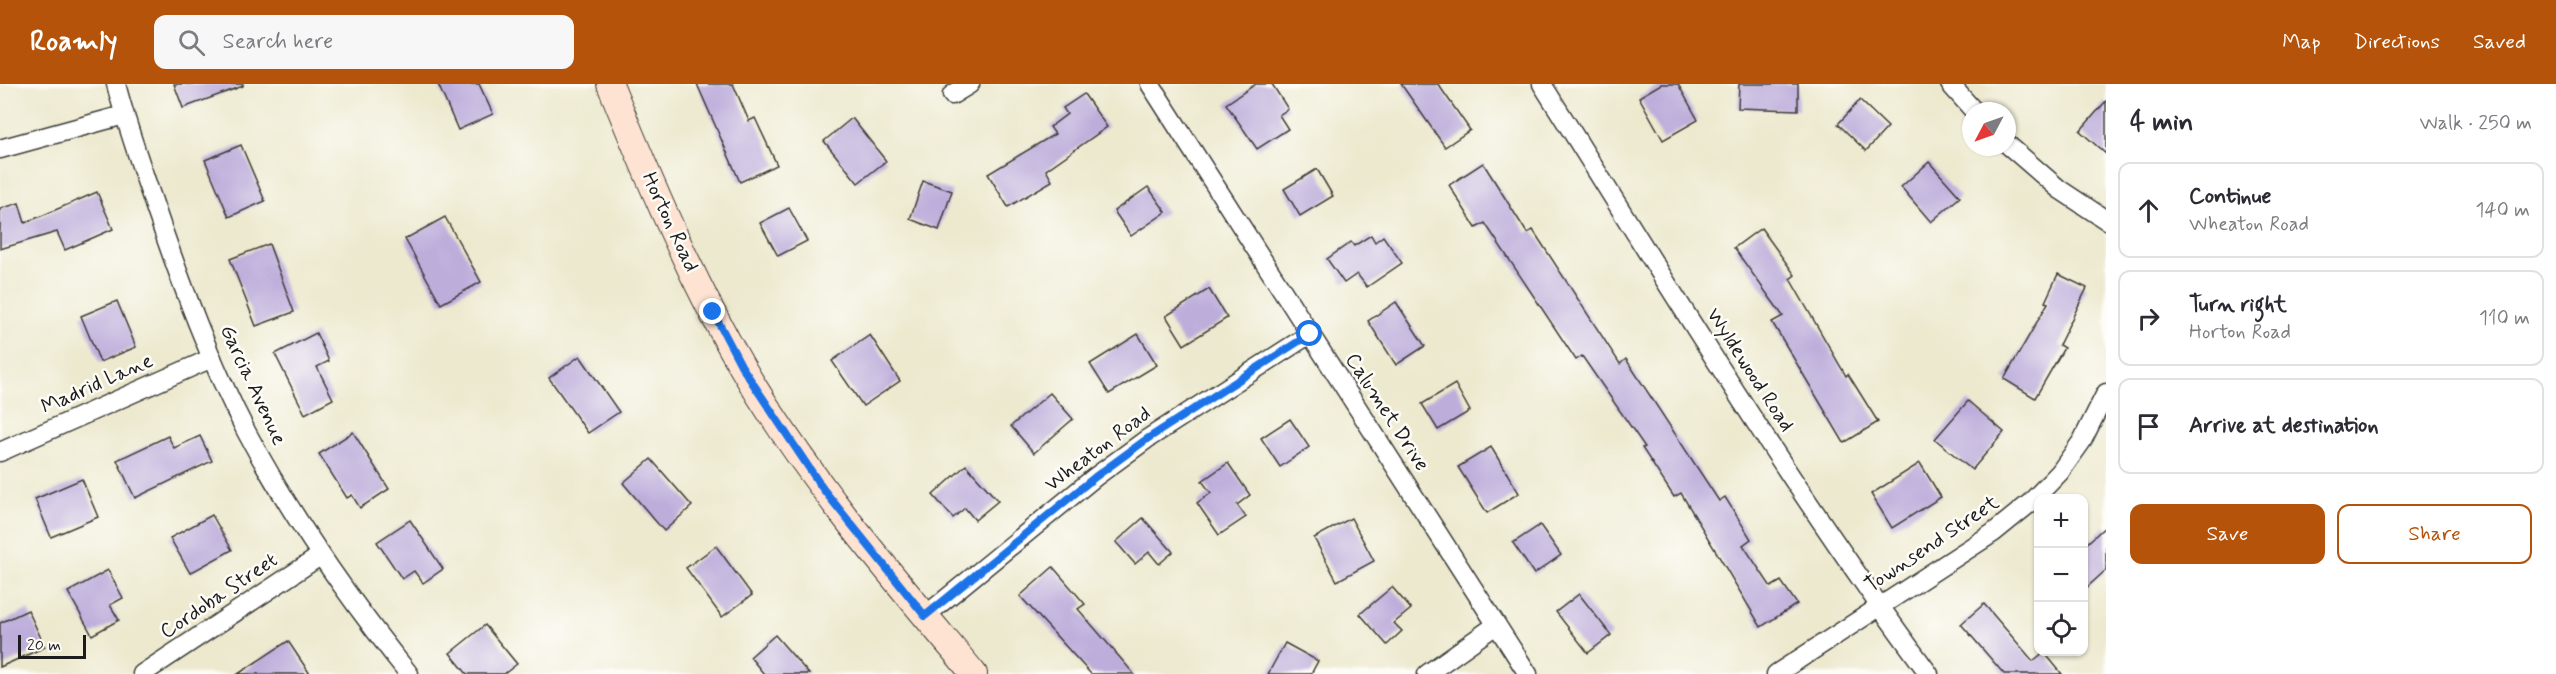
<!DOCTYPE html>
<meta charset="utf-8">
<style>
:root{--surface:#fff;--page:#f7f7f7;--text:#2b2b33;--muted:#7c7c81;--line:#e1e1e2;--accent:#b45309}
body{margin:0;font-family:Mynerve,sans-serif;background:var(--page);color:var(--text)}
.controls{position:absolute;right:18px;bottom:18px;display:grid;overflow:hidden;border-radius:12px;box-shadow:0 2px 4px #0004}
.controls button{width:54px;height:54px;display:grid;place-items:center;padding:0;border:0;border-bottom:2px solid var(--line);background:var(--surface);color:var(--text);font:30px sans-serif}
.compass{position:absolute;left:1962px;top:18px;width:54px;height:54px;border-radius:50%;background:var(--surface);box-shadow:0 2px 4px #0004;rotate:229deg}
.scale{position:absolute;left:18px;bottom:15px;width:68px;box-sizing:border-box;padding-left:6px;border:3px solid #1c1c1c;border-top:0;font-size:16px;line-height:21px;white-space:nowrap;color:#1c1c1c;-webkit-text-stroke:4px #fdfcf7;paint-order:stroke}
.stop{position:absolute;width:18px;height:18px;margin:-14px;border:4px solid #1a73e8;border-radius:50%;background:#fff}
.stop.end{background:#1a73e8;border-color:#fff;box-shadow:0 2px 6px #0008}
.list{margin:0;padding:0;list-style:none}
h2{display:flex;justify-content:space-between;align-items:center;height:78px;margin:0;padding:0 24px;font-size:26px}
h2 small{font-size:20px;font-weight:400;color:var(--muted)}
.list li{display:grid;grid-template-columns:39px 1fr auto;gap:18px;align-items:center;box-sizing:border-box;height:96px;margin:0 12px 12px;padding:0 12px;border:2px solid var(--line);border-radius:12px}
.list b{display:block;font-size:22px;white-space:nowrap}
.list p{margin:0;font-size:20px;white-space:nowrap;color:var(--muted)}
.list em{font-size:20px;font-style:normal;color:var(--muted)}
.actions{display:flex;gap:12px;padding:18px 24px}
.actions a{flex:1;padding:14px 0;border:2px solid var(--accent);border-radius:12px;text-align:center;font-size:21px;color:var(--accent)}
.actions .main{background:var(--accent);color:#fff}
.icon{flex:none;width:33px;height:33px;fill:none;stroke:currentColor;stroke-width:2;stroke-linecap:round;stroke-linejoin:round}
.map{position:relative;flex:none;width:2106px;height:590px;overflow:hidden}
header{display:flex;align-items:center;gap:36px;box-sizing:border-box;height:84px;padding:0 30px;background:var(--accent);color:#fff}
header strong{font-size:28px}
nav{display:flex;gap:33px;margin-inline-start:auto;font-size:21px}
.search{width:420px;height:54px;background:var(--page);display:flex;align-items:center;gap:15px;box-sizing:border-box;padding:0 21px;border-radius:12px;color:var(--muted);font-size:22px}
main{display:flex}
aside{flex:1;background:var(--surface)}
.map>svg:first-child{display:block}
</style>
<header>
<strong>Roamly</strong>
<div class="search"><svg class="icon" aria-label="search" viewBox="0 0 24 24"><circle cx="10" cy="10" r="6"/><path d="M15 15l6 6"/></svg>Search here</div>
<nav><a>Map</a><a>Directions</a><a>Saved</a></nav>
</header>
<main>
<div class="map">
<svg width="2106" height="590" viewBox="0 0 2106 590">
<rect width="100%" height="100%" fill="#fdfcf7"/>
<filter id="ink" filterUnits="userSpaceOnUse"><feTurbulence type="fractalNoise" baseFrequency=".0167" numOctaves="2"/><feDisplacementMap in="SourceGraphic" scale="12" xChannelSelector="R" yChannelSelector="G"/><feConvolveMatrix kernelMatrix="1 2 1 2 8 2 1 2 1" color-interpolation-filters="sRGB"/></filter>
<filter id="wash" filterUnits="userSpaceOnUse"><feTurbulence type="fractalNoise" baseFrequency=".008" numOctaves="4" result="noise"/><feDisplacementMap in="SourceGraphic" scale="24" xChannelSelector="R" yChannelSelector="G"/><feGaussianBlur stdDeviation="1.35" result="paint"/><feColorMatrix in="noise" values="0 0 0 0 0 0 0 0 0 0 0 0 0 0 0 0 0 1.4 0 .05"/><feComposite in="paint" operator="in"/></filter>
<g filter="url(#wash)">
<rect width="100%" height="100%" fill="#ede9cf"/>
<g id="blocks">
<g fill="#bdaddb">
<path d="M174 0H243V2L183 24Z"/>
<path d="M438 0H479L493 30 458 46Z"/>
<path d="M697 0H733L749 37 755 34 777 81 740 98Z"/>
<path d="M1256 0H1272L1288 25 1279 31 1288 45 1257 65 1226 20Z"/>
<path d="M1401 0H1438L1470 46 1445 63Z"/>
<path d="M1661 0H1678L1698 36 1663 56 1639 13Z"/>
<path d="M1739 0H1798V26L1738 24Z"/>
<path d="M1084 10 1107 43 1046 86 1052 97 1008 123 988 90 1055 50 1050 43 1067 30 1063 24Z"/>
<path d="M1860 16 1888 43 1866 67 1838 40Z"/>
<path d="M2106 17V70L2080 47Z"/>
<path d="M852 34 886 77 858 99 824 57Z"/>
<path d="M241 61 265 117 229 133 205 76Z"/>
<path d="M1929 78 1960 113 1931 138 1901 103Z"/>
<path d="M1483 79 1527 149 1533 146 1620 280 1626 275 1719 417 1725 413 1751 455 1743 461 1771 503 1781 497 1797 520 1761 543 1681 409 1674 413 1642 364 1645 363 1582 272 1576 276 1485 139 1476 144 1449 101Z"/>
<path d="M1317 85 1333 112 1300 132 1284 105Z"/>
<path d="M923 97 952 107 939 146 910 135Z"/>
<path d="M1148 103 1166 128 1131 152 1114 127Z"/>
<path d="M97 108 113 145 65 166 57 148 0 165V125L19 119 25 139Z"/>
<path d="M789 124 807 157 778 172 760 139Z"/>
<path d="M445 133 481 198 441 220 405 155Z"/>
<path d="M1761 144 1795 191 1790 195 1846 292 1848 290 1878 338 1844 359 1772 238 1783 232 1734 164Z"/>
<path d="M1371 151 1375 158 1383 152 1402 179 1367 203 1357 190 1344 199 1327 175 1351 158 1354 162Z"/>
<path d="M269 160 294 228 256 242 230 175Z"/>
<path d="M2058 190 2087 204 2059 261 2064 264 2035 314 2004 295 2048 219 2045 218Z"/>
<path d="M1209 205 1227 234 1184 261 1166 232Z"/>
<path d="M117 217 136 263 100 278 81 232Z"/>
<path d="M1396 218 1425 262 1396 281 1368 237Z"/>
<path d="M316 249 329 277 317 283 333 315 305 330 275 270Z"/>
<path d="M1138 250 1157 281 1109 310 1090 280Z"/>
<path d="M870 251 900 297 863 322 832 277Z"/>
<path d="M580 272 619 328 588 349 549 294Z"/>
<path d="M1455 300 1470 327 1438 346 1422 320Z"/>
<path d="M1050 309 1073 335 1034 369 1011 342Z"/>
<path d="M1968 317 2004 348 1972 386 1935 355Z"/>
<path d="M1290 335 1309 363 1280 383 1261 354Z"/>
<path d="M353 348 389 405 360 424 352 411 347 414 319 370Z"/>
<path d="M168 352 174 364 200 352 212 377 135 414 117 376Z"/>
<path d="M1491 363 1519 409 1487 429 1458 383Z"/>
<path d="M651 375 692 422 664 447 623 399Z"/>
<path d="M1228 379 1250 411 1237 421 1246 433 1219 451 1197 419 1211 409 1202 397Z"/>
<path d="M1920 379 1941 413 1892 444 1871 410Z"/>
<path d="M966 381 998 417 975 436 965 424 953 434 933 411Z"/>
<path d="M82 395 98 433 51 453 35 415Z"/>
<path d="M212 431 232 466 190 489 170 454Z"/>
<path d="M1143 434 1173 468 1159 480 1149 468 1135 480 1116 458Z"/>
<path d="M1351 434 1374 477 1337 497 1314 454Z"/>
<path d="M410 436 443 485 423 499 414 487 402 495 377 458Z"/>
<path d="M1540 441 1561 471 1534 490 1513 459Z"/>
<path d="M2106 442V486L2084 506V462Z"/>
<path d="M716 462 752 511 722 533 686 484Z"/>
<path d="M1053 483 1085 520 1078 525 1134 590H1091L1020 512Z"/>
<path d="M108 486 123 514 110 521 119 536 92 551 68 508Z"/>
<path d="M1392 503 1411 525 1394 539 1402 547 1387 561 1360 530Z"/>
<path d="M1579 510 1611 551 1588 569 1556 528Z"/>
<path d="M1984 520 2033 577 2044 568 2062 590H2004L1961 540Z"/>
<path d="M28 526 45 563 0 583V539Z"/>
<path d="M485 541 517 580 504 590H467L450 569Z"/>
<path d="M775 551 809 590H764L750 573Z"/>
<path d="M288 557 310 590H238Z"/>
<path d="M1285 559 1318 577 1311 590H1268Z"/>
</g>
</g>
</g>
<g filter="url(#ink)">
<use href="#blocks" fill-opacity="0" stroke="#3b3b37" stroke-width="1.5"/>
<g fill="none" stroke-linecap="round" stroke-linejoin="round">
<defs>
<g id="street">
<path d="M116 0C127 43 142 84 156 126 182 201 210 278 247 349 293 435 348 514 409 590"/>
<path d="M1150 0 1528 590"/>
<path d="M1542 0C1667 199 1789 401 1929 590"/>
<path d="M1950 0 1974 27"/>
<path d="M952 11 970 0"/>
<path d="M2007 60 2059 105 2106 136"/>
<path d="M0 65 124 31"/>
<path d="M0 368 212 274"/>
<path d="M925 532 1095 393 1147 355 1310 250"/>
<path d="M142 590 320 472"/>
<path d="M1427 590 1496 541"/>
<path d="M1776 590 1993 449 2030 419 2060 388 2082 357 2106 309"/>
</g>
<path id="secondary" d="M610 0C649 96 690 193 742 283 807 394 892 492 974 590"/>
</defs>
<use href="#street" stroke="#3b3b37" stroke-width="21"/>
<use href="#secondary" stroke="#3b3b37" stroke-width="28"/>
<use href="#street" stroke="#fff" stroke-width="18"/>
<use href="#secondary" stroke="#fee3d2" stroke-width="26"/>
</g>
</g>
<g fill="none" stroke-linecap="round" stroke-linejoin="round" filter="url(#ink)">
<path stroke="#1a73e8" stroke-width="8" d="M713 228 742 283 823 405 925 532 1095 393 1147 355 1310 250"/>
</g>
<g text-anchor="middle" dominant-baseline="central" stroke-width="5" stroke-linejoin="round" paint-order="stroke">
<g font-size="21" fill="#1c1c1c" stroke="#fdfcf7">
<text transform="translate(670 138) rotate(65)">Horton Road</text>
<text transform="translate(1750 286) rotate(57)">Wyldewood Road</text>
<text transform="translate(97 300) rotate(-24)">Madrid Lane</text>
<text transform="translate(253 301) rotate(65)">Garcia Avenue</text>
<text transform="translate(1387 328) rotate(57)">Calumet Drive</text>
<text transform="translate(1098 365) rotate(-37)">Wheaton Road</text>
<text transform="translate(1932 460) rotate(-34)">Townsend Street</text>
<text transform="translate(219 512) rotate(-34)">Cordoba Street</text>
</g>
</g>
</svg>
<div class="controls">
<button>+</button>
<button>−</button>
<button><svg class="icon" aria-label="locate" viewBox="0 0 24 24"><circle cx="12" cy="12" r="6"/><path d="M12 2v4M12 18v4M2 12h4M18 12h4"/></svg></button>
</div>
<svg class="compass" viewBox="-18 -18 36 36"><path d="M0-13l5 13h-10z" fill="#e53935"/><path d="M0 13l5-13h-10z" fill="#7c7c81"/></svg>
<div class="scale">20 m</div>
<div class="stop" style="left:1310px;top:250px"></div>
<div class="stop end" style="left:713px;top:228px"></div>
</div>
<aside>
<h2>4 min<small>Walk · 250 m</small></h2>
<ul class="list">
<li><svg class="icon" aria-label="ahead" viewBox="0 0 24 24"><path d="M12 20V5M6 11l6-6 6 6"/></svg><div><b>Continue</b><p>Wheaton Road</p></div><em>140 m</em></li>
<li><svg class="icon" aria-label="right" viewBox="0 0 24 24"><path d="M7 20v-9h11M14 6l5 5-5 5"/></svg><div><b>Turn right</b><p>Horton Road</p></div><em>110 m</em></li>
<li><svg class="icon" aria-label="arrive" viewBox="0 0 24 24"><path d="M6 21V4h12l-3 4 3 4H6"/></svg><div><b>Arrive at destination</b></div></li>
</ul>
<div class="actions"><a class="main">Save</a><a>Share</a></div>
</aside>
</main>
